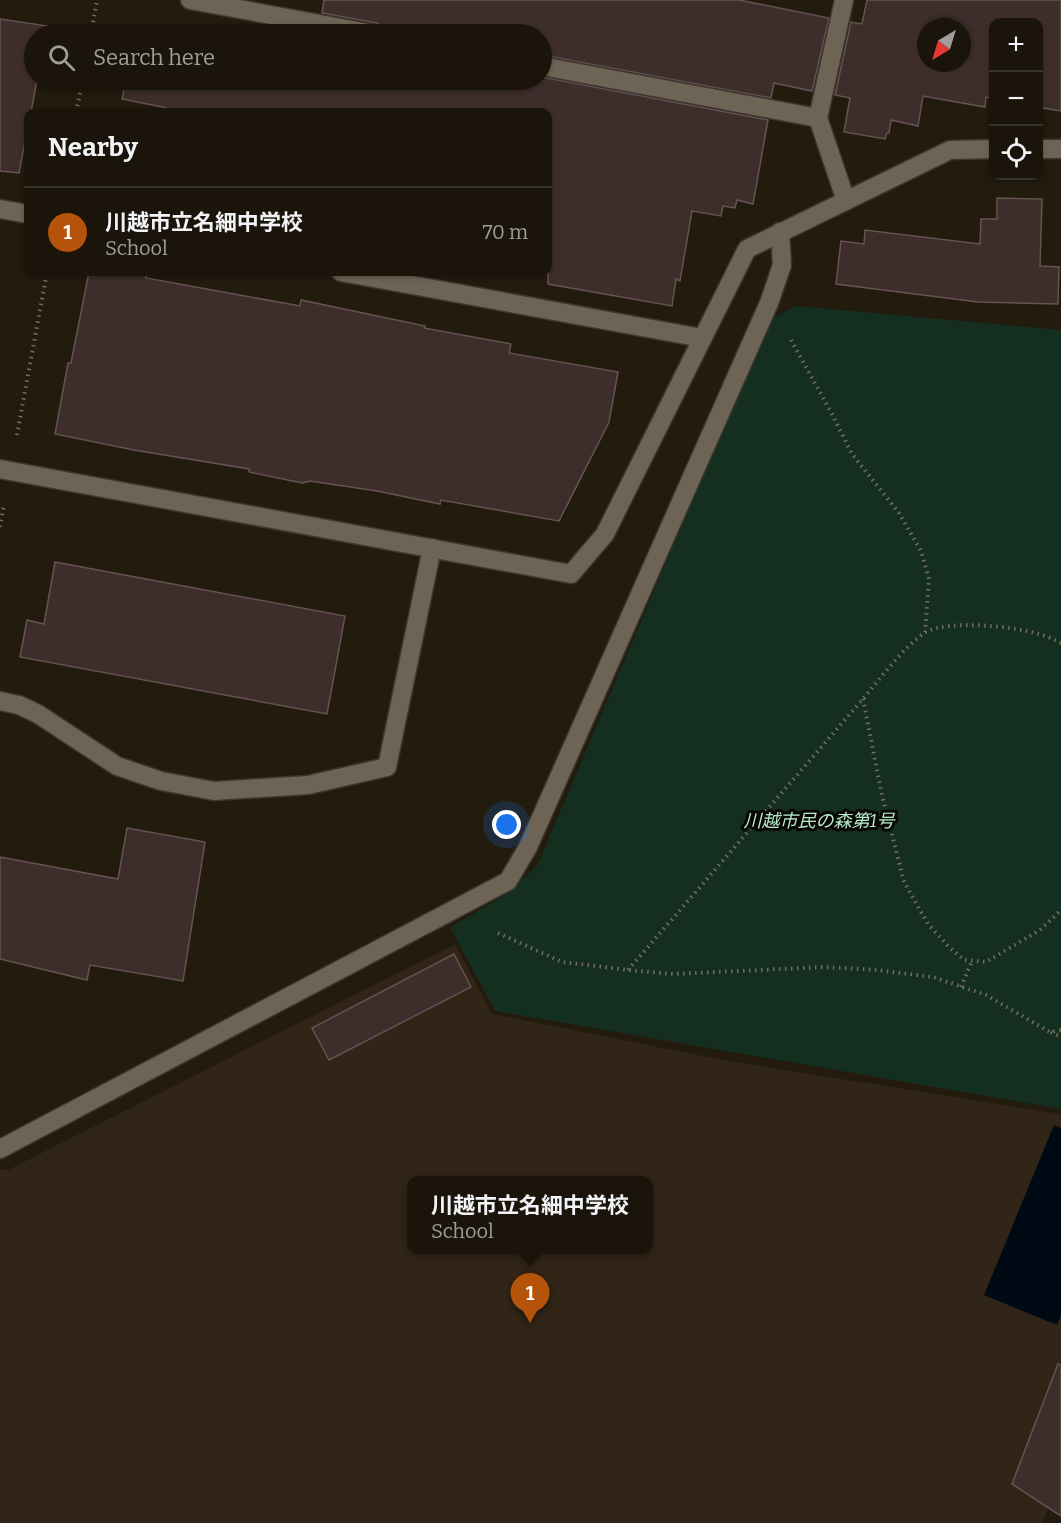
<!DOCTYPE html>
<meta charset="utf-8">
<style>
:root{--surface:#1a140a;--page:#272118;--text:#f1f3f6;--muted:#9f9e9c;--line:#38332b;--accent:#b45309}
body{margin:0;font-family:Bitter,"Noto Sans JP",serif;background:var(--page);color:var(--text)}
.controls{position:absolute;right:18px;top:18px;display:grid;overflow:hidden;border-radius:12px;box-shadow:0 2px 4px #0004}
.controls button{width:54px;height:54px;display:grid;place-items:center;padding:0;border:0;border-bottom:2px solid var(--line);background:var(--surface);color:var(--text);font:30px sans-serif}
.compass{position:absolute;left:917px;top:18px;width:54px;height:54px;border-radius:50%;background:var(--surface);box-shadow:0 2px 4px #0004;rotate:218deg}
.you{position:absolute;left:507px;top:825px;width:21px;height:21px;margin:-15px;border:4px solid #fff;border-radius:50%;background:#1a73e8;box-shadow:0 0 0 9px #1a73e833}
.badge{display:grid;place-items:center;width:39px;height:39px;border-radius:50%;background:var(--accent);color:#fff;font-size:20px;font-weight:700}
.pin{position:absolute;translate:-50% -50px;filter:drop-shadow(0 2px 3px #0008)}
.pin::after{content:'';position:absolute;top:32px;width:21px;height:18px;background:inherit;clip-path:polygon(0 0,100% 0,50% 100%)}
.popup{position:absolute;left:407px;top:1176px;width:246px;height:78px;box-sizing:border-box;display:grid;place-content:center;border-radius:12px;background:var(--surface);filter:drop-shadow(0 2px 4px #0005);font-size:20px;white-space:nowrap;color:var(--muted)}
.popup b{font-size:22px;color:var(--text)}
.popup::after{content:'';position:absolute;left:50%;top:100%;margin-left:-12px;border:12px solid transparent;border-top-color:var(--surface)}
.list{margin:0;padding:0;list-style:none}
h2{display:flex;justify-content:space-between;align-items:center;height:78px;margin:0;padding:0 24px;font-size:26px}
h2 small{font-size:20px;font-weight:400;color:var(--muted)}
.list li{display:grid;grid-template-columns:39px 1fr auto;gap:18px;align-items:center;box-sizing:border-box;height:90px;padding:0 24px;border-top:2px solid var(--line)}
.list b{display:block;font-size:22px;white-space:nowrap}
.list p{margin:0;font-size:20px;white-space:nowrap;color:var(--muted)}
.list em{font-size:20px;font-style:normal;color:var(--muted)}
.icon{flex:none;width:33px;height:33px;fill:none;stroke:currentColor;stroke-width:2;stroke-linecap:round;stroke-linejoin:round}
.map{position:relative;flex:none;width:1061px;height:1523px;overflow:hidden}
.search{position:absolute;background:var(--surface);box-shadow:0 2px 4px #0004;left:24px;top:24px;width:528px;height:66px;display:flex;align-items:center;gap:15px;box-sizing:border-box;padding:0 21px;border-radius:33px;color:var(--muted);font-size:22px}
.panel{position:absolute;background:var(--surface);box-shadow:0 2px 4px #0004;left:24px;top:108px;width:528px;height:168px;border-radius:12px}
.map>svg:first-child{display:block}
</style>
<div class="map">
<svg width="1061" height="1523" viewBox="0 0 1061 1523">
<rect width="100%" height="100%" fill="#221b0e"/>
<path fill="#312517" fill-rule="evenodd" d="M455 944 492 1014 723 1060 1061 1114V1477L1042 1523H0V1169L8 1170ZM412 1180H648V1250H412Z"/>
<path fill="#142f1f" d="M796 306 1061 330V1109L495 1011 450 927C483 909 513 892 538 864L769 320Z"/>
<path fill="#000a15" d="M1054 1125 1061 1128V1315L1057 1325 984 1295Z"/>
<g fill="#3d2d2b" stroke="#665352" stroke-width="1.5" fill-rule="evenodd">
<path d="M324 0H739L829 18 812 91 774 83 771 98 542 55V34H385L382 26 377 23 322 13Z"/>
<path d="M867 0H1061V111L1038 107V22H993V99L986 97 985 107 923 96 918 126 891 120 889 133H887L885 139 844 132 850 98 835 95 851 22 862 24ZM926 27H962V63H926Z"/>
<path d="M0 19 48 26 46 34H34V80H37L31 112H28V126L19 173 0 171Z"/>
<path d="M542 77 768 120 753 204 737 200 735 208 723 206 721 216 692 211 680 281 676 279 672 306 548 284V112H187L122 99 126 80H542Z"/>
<path d="M997 198 1042 199 1040 266 1059 267 1058 304 978 302 836 284 841 241 864 244 865 230 980 244 981 219H997Z"/>
<path d="M89 272H147L146 278 300 306 301 300 425 326 424 328 511 344 509 353 618 372 609 422 559 521 441 500 440 504 377 491 310 481 302 483 249 472V469L134 450 55 434 68 363H71Z"/>
<path d="M55 562 345 616 327 714 20 657 27 620 44 624Z"/>
<path d="M127 828 205 842 183 981 90 965 87 980 0 959V857L118 879Z"/>
<path d="M454 954 471 987 329 1060 312 1028Z"/>
<path d="M1058 1364 1061 1365V1516L1012 1484Z"/>
</g>
<g fill="none" stroke-linecap="round" stroke-linejoin="round">
<defs>
<g id="street">
<path d="M190 0 374 34"/>
<path d="M844 0 818 118 846 201"/>
<path d="M542 66 818 118"/>
<path d="M1038 149H1061"/>
<path d="M0 209 28 214"/>
<path d="M341 272 702 338"/>
<path d="M0 469 571 574 605 534 747 249 950 150 994 149"/>
<path d="M0 701 19 705 38 714 117 766 161 781 214 791 308 785 387 767 432 548"/>
<path d="M0 1149 508 881 528 847 769 303 782 265 780 232"/>
</g>
</defs>
<use href="#street" stroke="#3c3630" stroke-width="21"/>
<g stroke="#746e62" stroke-width="4" stroke-dasharray="1.5 4.5" stroke-linecap="butt">
<path d="M91 34 97 0"/>
<path d="M76 112 83 80"/>
<path d="M791 340 832 414 852 454 899 513 921 551 929 579 925 632"/>
<path d="M17 435 47 272"/>
<path d="M0 527 4 505"/>
<path d="M863 699 882 795 904 882 928 924 949 947 964 960 986 962 1040 930 1061 910"/>
<path d="M498 933 562 962 628 970 673 974 824 967 877 970 933 977 986 995 1050 1032 1061 1030"/>
<path d="M628 970 863 699C878 681 907 643 926 632 948 620 1011 626 1035 633 1044 635 1053 639 1061 643"/>
<path d="M961 987 972 961"/>
<path d="M1051 1032 1061 1037"/>
</g>
<use href="#street" stroke="#6d6455" stroke-width="18"/>
</g>
<g text-anchor="middle" dominant-baseline="central" stroke-width="6" stroke-linejoin="round" paint-order="stroke">
<g font-size="18" font-style="italic" fill="#b4ebc9" stroke="#090603">
<text x="819" y="821">川越市民の森第1号</text>
</g>
</g>
</svg>
<div class="controls">
<button>+</button>
<button>−</button>
<button><svg class="icon" aria-label="locate" viewBox="0 0 24 24"><circle cx="12" cy="12" r="6"/><path d="M12 2v4M12 18v4M2 12h4M18 12h4"/></svg></button>
</div>
<svg class="compass" viewBox="-18 -18 36 36"><path d="M0-13l5 13h-10z" fill="#e53935"/><path d="M0 13l5-13h-10z" fill="#9f9e9c"/></svg>
<div class="you"></div>
<div class="pin badge" style="left:530px;top:1323px">1</div>
<div class="popup"><b>川越市立名細中学校</b>School</div>
<div class="search"><svg class="icon" aria-label="search" viewBox="0 0 24 24"><circle cx="10" cy="10" r="6"/><path d="M15 15l6 6"/></svg>Search here</div>
<section class="panel">
<h2>Nearby<small></small></h2>
<ul class="list">
<li><span class="badge">1</span><div><b>川越市立名細中学校</b><p>School</p></div><em>70 m</em></li>
</ul>
</section>
</div>
